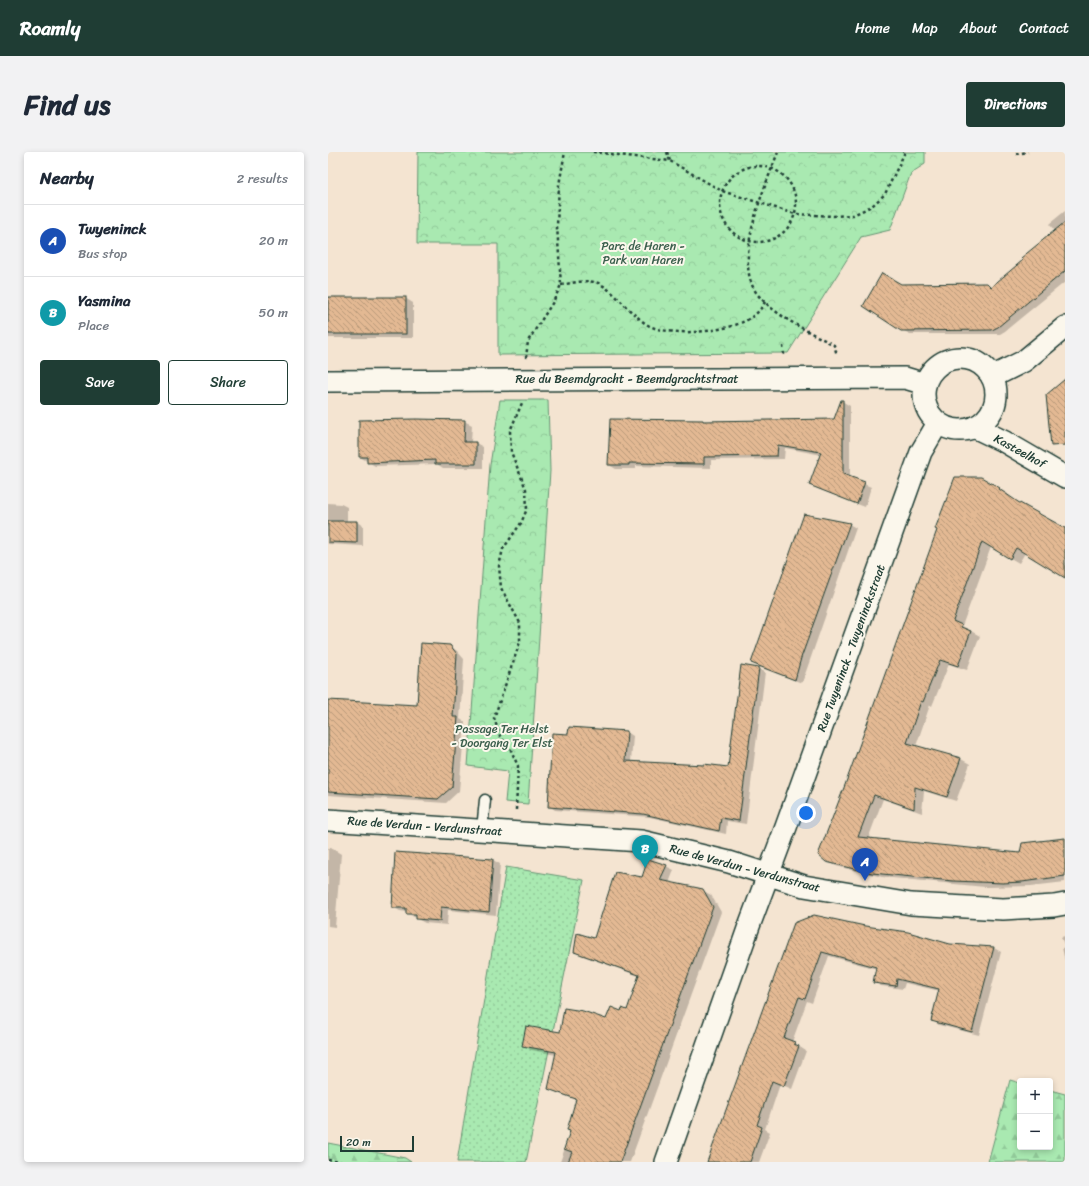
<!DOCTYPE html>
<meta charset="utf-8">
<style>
:root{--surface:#fff;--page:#f2f2f3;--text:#1f2937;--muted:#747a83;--line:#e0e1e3;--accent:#1f3d34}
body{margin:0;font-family:Sriracha,sans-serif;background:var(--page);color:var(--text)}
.controls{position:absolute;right:12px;bottom:12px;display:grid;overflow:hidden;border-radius:4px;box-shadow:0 2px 6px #0003}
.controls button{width:36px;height:36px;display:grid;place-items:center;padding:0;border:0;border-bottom:1px solid var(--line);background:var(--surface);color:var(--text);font:20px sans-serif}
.scale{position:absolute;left:12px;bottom:10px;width:74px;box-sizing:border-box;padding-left:4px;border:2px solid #1f3d34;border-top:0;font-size:11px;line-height:14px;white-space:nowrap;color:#1f3d34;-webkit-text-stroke:3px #fbf7ec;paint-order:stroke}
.you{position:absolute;left:478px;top:661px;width:14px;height:14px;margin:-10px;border:3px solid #fff;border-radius:50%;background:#1a73e8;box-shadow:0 0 0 6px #1a73e833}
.badge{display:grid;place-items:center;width:26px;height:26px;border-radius:50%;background:var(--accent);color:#fff;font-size:13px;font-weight:700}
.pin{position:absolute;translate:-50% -33px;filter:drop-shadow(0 1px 2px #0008)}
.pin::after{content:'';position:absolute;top:21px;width:14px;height:12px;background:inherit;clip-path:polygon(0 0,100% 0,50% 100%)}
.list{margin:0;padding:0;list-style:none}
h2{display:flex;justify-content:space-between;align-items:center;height:52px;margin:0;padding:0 16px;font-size:17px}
h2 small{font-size:13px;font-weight:400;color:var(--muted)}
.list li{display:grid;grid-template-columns:26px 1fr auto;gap:12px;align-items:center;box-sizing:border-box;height:72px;padding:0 16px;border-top:1px solid var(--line)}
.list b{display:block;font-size:15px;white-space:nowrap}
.list p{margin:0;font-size:13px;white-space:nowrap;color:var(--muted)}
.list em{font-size:13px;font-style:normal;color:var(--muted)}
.actions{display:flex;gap:8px;padding:12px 16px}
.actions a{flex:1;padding:9px 0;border:1px solid var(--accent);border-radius:4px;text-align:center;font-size:14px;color:var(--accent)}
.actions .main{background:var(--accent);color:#fff}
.map{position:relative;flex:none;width:737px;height:1010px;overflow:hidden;border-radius:4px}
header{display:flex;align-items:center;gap:24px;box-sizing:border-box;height:56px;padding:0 20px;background:var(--accent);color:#fff}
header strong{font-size:19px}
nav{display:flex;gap:22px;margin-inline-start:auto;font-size:14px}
.intro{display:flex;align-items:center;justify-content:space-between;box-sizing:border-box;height:96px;padding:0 24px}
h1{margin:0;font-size:28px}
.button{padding:10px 18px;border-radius:4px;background:var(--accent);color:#fff;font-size:14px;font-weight:700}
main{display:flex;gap:24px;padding:0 24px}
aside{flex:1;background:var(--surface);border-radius:4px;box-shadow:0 2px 6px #0003}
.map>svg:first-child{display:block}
</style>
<header>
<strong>Roamly</strong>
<nav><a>Home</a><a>Map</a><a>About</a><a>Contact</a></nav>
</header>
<div class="intro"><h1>Find us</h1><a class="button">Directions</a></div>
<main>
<aside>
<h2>Nearby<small>2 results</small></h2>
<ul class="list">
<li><span class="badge" style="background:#1a4fb4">A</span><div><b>Twyeninck</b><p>Bus stop</p></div><em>20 m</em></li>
<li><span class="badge" style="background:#0f9aa8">B</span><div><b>Yasmina</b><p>Place</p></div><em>50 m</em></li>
</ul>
<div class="actions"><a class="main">Save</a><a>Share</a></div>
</aside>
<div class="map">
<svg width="737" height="1010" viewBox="0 0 737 1010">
<defs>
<pattern id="grass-dots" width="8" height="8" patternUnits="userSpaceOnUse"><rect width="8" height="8" fill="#a9e9b1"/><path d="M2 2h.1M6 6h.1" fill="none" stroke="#91c999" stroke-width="1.8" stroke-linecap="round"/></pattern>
<pattern id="forest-firs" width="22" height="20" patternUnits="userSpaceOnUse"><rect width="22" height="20" fill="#a9e9b1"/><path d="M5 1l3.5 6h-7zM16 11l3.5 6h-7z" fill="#91c999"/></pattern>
<pattern id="park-crowns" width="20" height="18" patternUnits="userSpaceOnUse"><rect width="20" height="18" fill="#a9e9b1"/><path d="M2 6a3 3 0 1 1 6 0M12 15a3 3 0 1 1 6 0" fill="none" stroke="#91c999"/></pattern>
<pattern id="building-back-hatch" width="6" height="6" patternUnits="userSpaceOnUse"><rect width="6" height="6" fill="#e3b993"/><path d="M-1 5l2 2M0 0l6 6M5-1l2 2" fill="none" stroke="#b79879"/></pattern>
</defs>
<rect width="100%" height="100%" fill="#f4e4d1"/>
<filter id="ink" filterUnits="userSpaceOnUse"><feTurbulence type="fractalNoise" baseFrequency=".025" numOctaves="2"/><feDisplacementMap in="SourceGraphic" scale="8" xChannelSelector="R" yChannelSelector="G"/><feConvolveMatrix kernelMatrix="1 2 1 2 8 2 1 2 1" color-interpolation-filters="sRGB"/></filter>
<g filter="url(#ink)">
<path fill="url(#grass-dots)" stroke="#649372" d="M178 715 256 728 198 1010H129Z"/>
<g fill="url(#forest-firs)" stroke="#649372">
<path d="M682 928 692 931V995H722V938L737 942V1010H660Z"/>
<path d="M0 991 77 1006 83 1010H0Z"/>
</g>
<g fill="url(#park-crowns)" stroke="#649372">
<path d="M90 0H597V12L583 21 562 78 533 85 460 201 170 203V92H89Z"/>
<path d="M172 248H220L222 319 200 652 177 650 180 619 140 614 162 313Z"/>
</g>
<g fill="#0003">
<path d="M737 59V130L677 179 672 182H582L574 178 573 133 659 132 664 135 697 108 727 79 721 72Z"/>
<path d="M0 146H77L85 151V186H0Z"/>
<path d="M514 249 522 254V326L543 335 537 355 490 337 482 333 494 303 457 296 456 307 383 308V316L308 314V317H288L281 313 375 269 377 270 506 268Z"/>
<path d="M136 269 144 273 143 291H148L155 295V316H115L109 312 47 314 32 305Z"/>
<path d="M653 326 680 342 679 343 699 356 737 378V425L697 401 691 411 663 395 634 474 652 484 639 518 621 512 604 554 602 553 588 594 633 607 642 612 628 649 596 639 594 661 555 647 540 687 693 702 737 687V730L703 734 657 735 554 725 508 714 499 709Z"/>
<path d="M0 351 13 352 19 355V370H29L35 374V394L0 392Z"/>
<path d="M521 372 528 376 474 531 431 515 424 511Z"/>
<path d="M122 494 129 499 136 507 132 567 137 570 131 639 118 651 0 643V549L90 554Z"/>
<path d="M431 517 437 520 418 672 399 669 398 682 322 665 227 658 221 654 299 580 305 584 303 610 401 616Z"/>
<path d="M0 696H3L13 702 7 775 0 774Z"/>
<path d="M165 708 172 712 168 763 120 758 119 773 97 771 89 767V765H86L79 761V760L72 759 65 755Z"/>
<path d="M338 714 346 718 341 731 374 738 383 743 393 760 302 1010H232L243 979 249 948 229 941 221 936 228 903 203 898 195 893 233 881 279 869 294 860 299 859 311 824 255 804 247 800 267 787 314 726Z"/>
<path d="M466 771 622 793 666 796 673 800 651 883 611 873 604 868 612 839 577 831 575 837 553 834 546 830 549 817 501 804 484 851 479 849 464 890 478 899 464 937 452 932 437 977 442 980 431 1010H380Z"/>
<path d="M737 784V809L734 796 737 795 733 785Z"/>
</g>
<g fill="url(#building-back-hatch)" stroke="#1f3d34">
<path d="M737 70V119L670 175 664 178 573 179 535 154 554 121 573 132 659 131 663 135 695 108 693 106Z"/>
<rect x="0" y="145" width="78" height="37"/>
<path d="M737 227V293L723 294 718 243Z"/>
<path d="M513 248H515V322L537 330 529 352 481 333 493 300 450 293 449 304 376 305V312L301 311V313H280L282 267 375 268V269L506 267Z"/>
<path d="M88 267 137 268 136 290H148V312H107V308L39 311V305H31V268Z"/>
<path d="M627 325H653L672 336 671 337 690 350 737 376V426L688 396 682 407 654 390 625 469 634 473 633 475 643 479 630 514 612 508 595 550 593 549 579 591 633 606 619 645 587 635 586 657 546 643 530 685 692 701 694 691 737 686V724L694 730 675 731 625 729 544 721 498 710 490 703 517 633 609 378 607 377Z"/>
<path d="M476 362 522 371 473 506 467 528 423 511Z"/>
<path d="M0 369H29V391L0 390Z"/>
<path d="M93 491 122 493 129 502 125 565H130L124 635 110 647 0 640V548L89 553Z"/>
<path d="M413 513 431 516 411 669 393 666 391 679 315 662 220 655 224 581 240 582 241 575 299 579 297 609 376 613V612L400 615Z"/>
<path d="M67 700 165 707 161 760 113 755 112 769 88 767V762H78V756H64Z"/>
<path d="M320 707 339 713 332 728 375 737 385 755 292 1010H240L244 1000 236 997 242 979 239 978 248 947 220 937 228 900 194 894 198 874 232 880 236 856 255 859 278 867 283 855 293 859 294 856 299 858 311 823 246 800 249 781 266 786 287 720 314 725Z"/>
<path d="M486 763 537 774 580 780 622 792 666 795 644 880 603 869 611 837 569 827 568 834 545 831 548 815 494 800 477 847 471 845 456 886 467 890 466 892 471 894 456 934 444 929 429 973 434 975 422 1010H379L466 771Z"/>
</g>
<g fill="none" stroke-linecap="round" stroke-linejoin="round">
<defs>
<path id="lane" d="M154 678 157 648"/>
<g id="street">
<circle cx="632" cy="242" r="36"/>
<path d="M664 225 696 209 737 175"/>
<path d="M0 229 577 226 597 232"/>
<path d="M646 275 677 290 737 325"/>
<path d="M0 668 313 689 401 710 476 734 583 752 675 757 726 754 737 752"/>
<path d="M338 1010 421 774 458 675 593 300 610 271"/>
</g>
</defs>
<use href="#lane" stroke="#1f3d34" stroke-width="13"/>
<use href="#street" stroke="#1f3d34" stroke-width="24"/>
<g stroke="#1f3d34" stroke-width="2.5" stroke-dasharray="3 3" stroke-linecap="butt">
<path d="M265 0 342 9 394 39 467 62 505 64 525 63 544 54 557 42 577 0"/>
<path d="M339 0 342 9"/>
<path d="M450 0C437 35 403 110 430 143 450 166 480 179 506 193L509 203"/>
<path d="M688 2 700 0"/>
<circle cx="430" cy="52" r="38"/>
<path d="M233 133C244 131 259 127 270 131 284 137 295 153 307 163 312 167 318 173 324 175 347 185 406 180 425 164 430 161 434 155 437 150"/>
<path d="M455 194 456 203"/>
<path d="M198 206 200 189 225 150 233 133 229 74 231 33 237 0"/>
<path d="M188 658 190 614 183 598 172 584 166 566 192 490V471L173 436 171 414 175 397 193 371 199 357 198 337 183 300 182 279 194 251"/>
<path d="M0 1008 13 1010"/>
</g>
<use href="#lane" stroke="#fbf7ec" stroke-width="10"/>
<use href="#street" stroke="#fbf7ec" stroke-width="21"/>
</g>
</g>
<g text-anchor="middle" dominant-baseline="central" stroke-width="4" stroke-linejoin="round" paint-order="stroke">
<g font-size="12" fill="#3b5f4d" stroke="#fbf7ec">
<text x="315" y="94">Parc de Haren -<tspan x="315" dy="14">Park van Haren</tspan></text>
<text x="174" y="577">Passage Ter Helst<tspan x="174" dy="14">- Doorgang Ter Elst</tspan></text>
</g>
<g font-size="12" fill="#1f3d34" stroke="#fbf7ec">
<text x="299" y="227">Rue du Beemdgracht - Beemdgrachtstraat</text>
<text transform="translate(692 299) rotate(29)">Kasteelhof</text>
<text transform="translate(523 496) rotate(-70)">Rue Twyeninck - Twyeninckstraat</text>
<text transform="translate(97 674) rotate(4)">Rue de Verdun - Verdunstraat</text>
<text transform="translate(417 716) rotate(15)">Rue de Verdun - Verdunstraat</text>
</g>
</g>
</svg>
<div class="controls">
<button>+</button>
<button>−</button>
</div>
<div class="scale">20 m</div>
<div class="you"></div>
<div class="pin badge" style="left:537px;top:729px;background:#1a4fb4">A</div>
<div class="pin badge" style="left:317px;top:716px;background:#0f9aa8">B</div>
</div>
</main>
